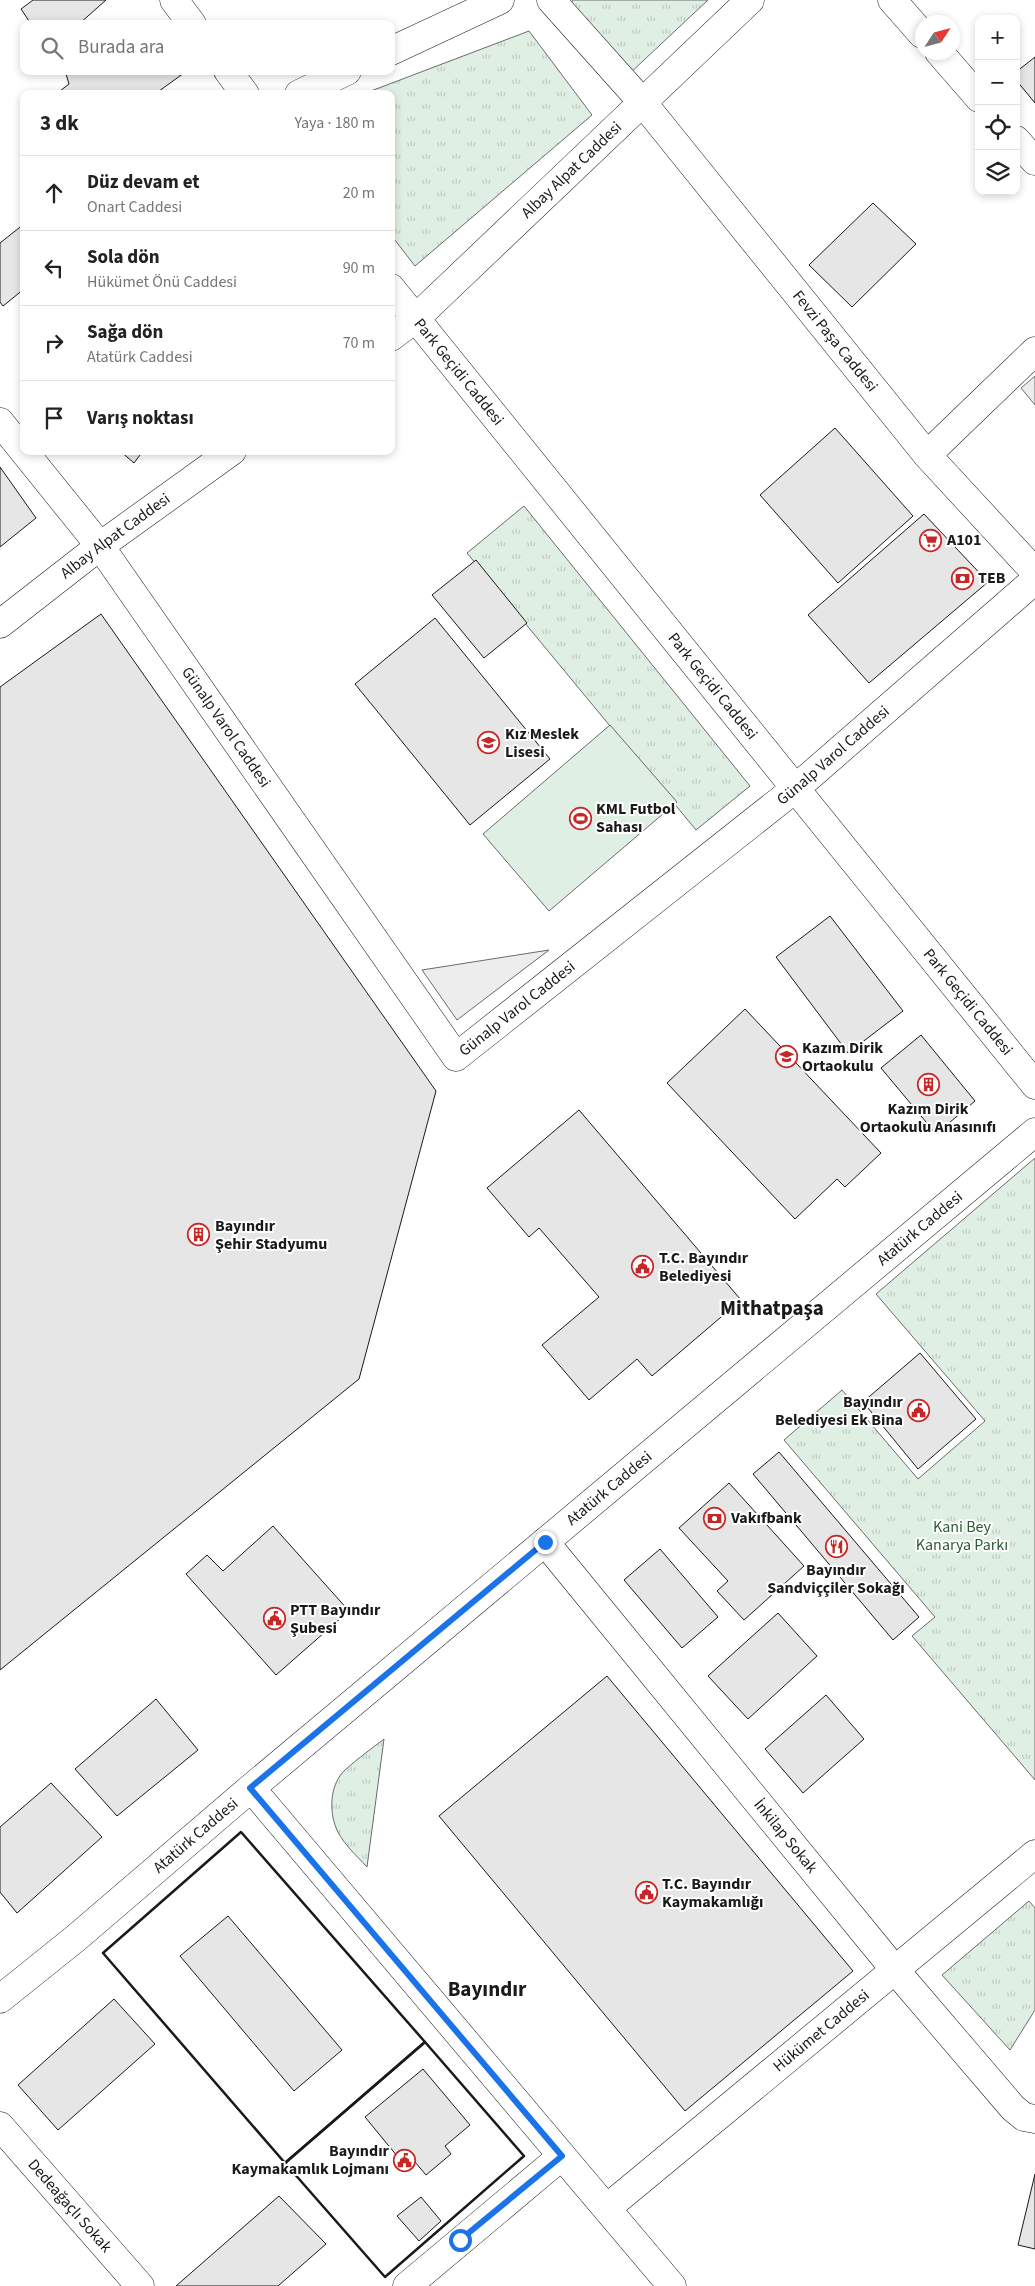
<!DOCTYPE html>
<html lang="tr">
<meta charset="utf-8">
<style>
:root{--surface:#fff;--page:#f6f6f6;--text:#222;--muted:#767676;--line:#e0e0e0}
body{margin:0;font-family:"Source Sans 3",sans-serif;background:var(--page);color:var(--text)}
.controls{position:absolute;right:15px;top:15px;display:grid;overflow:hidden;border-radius:10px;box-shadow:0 2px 8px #0003}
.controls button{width:45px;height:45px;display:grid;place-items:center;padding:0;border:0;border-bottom:1px solid var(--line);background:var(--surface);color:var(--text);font:25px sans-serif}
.compass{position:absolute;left:915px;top:15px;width:45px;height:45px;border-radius:50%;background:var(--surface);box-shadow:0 2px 8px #0003;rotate:54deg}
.stop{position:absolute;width:15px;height:15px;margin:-11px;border:4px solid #1a73e8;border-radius:50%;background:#fff}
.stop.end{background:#1a73e8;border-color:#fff;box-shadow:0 1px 5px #0008}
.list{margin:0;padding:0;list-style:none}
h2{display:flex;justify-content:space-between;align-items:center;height:65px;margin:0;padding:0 20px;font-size:21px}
h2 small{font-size:16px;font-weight:400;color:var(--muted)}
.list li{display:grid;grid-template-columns:32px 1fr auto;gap:15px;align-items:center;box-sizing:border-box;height:75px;padding:0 20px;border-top:1px solid var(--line)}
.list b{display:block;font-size:19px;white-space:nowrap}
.list p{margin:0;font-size:16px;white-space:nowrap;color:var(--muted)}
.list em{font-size:16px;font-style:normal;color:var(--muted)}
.icon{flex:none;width:28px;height:28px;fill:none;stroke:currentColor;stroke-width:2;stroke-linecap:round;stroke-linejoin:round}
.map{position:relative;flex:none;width:1035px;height:2286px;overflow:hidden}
.search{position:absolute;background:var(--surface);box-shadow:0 2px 8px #0003;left:20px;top:20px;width:375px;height:55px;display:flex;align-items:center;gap:12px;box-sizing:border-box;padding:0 18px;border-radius:10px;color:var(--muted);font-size:19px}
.panel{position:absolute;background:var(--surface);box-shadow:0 2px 8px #0003;left:20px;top:90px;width:375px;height:365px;border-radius:10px}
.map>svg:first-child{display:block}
</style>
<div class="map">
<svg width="1035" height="2286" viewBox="0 0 1035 2286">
<defs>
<pattern id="park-tufts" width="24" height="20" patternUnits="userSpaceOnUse" patternTransform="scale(1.25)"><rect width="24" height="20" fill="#e0efe3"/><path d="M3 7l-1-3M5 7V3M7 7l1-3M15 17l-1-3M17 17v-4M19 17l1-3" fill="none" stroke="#c0ccc2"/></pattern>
</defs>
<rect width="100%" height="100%" fill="#fff"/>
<g fill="url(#park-tufts)" stroke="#6a6a6a">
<path d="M573 0H708L628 75 571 3Z"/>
<path d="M529 31 592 115 415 266 391 235V94H363Z"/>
<path d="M524 506 750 786 696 830 467 553Z"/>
<path d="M1035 1158V1780L912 1636 935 1617 784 1440 842 1390 918 1479 985 1421 876 1294Z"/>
<path d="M384 1739 367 1867C356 1855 340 1841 335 1825 329 1807 331 1783 345 1770 357 1759 371 1749 384 1739Z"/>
<path d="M1029 1901 1035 1908V2010L1010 2050 942 1975Z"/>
</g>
<path fill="#e0efe3" stroke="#6a6a6a" d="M610 725 677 802 549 911 483 834Z"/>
<g fill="#ededed" stroke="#6a6a6a">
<path d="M1035 376V405L1021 388Z"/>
<path d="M549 950 457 1020 422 970Z"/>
</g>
<g fill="#e6e6e6" stroke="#1a1a1a">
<path d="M33 0H106L79 24H31L21 9Z"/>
<path d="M1035 57V103L1016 80V72Z"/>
<path d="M70 71H182L184 73 155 94H56L69 84 66 74Z"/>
<path d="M873 203 916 244 852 307 809 265Z"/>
<path d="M24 224V289L3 306 0 302V243Z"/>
<path d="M835 428 913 516 838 583 760 495Z"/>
<path d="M120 451H143L134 463Z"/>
<path d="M0 467 36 518 0 547Z"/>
<path d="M924 514 988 582 869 683 808 615Z"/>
<path d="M476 560 527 623 484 658 432 595Z"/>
<path d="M101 614 436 1091 359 1379 0 1670V687Z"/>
<path d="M435 618 550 759 470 825 355 684Z"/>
<path d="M830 916 903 1011 848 1053 776 957Z"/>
<path d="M745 1009 881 1153 845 1187 837 1179 795 1219 667 1083Z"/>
<path d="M921 1035 975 1101 936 1134 881 1068Z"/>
<path d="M579 1110 741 1300 652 1376 637 1359 589 1400 542 1345 599 1297 539 1228 529 1237 487 1188Z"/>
<path d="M920 1353 976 1419 918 1469 863 1402Z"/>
<path d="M779 1452 919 1617 893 1640 753 1474Z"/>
<path d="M729 1483 804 1566 744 1620 717 1591 728 1581 679 1528Z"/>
<path d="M273 1526 349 1611 276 1675 186 1574 207 1555 223 1571Z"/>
<path d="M660 1549 718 1617 682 1648 624 1580Z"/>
<path d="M778 1613 817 1656 748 1719 708 1676Z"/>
<path d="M607 1676 853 1971 685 2111 439 1816Z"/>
<path d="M826 1695 864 1739 803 1793 765 1749Z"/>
<path d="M156 1699 198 1750 117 1816 75 1769Z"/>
<path d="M51 1783 102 1837 17 1913 0 1892V1827Z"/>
<path d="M228 1916 342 2050 294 2091 180 1956Z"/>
<path d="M114 1999 155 2044 58 2130 18 2085Z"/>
<path d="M423 2069 470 2125 445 2146 451 2154 426 2175 415 2162 407 2168 365 2117Z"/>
<path d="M1035 2174V2249L1018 2245Z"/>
<path d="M279 2196 326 2244 278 2286H176Z"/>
<path d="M421 2197 441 2221 419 2241 397 2216Z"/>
</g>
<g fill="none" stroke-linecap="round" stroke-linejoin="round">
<defs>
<g id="minor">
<path d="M174 0 192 24"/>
<path id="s1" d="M551 0 643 103 927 455 1035 572"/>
<path d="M892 0 922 34"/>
<path d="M391 51 500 0"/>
<path d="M939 52 979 98"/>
<path d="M228 71 245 94"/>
<path d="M299 94 347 71"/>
<path d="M1016 140 1035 161"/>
<path id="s2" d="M391 288 1035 1085"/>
<path id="s3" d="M391 337 415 319 750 0"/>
<path id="s4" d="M0 422 100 546 456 1057 796 788 1035 580"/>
<path d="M927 455 1035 351"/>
<path id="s5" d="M0 624 100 546 232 451"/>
<path id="s6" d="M545 1542 895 1970 1013 2108 1024 2117 1035 2119"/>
<path d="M251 1788 672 2286"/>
<path id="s7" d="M0 1999 76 1938 251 1788 1035 1132"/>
<path id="s8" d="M0 2126 140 2286"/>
<path id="s9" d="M607 2208 1035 1854"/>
<path d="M407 2286 562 2156"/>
</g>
</defs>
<use href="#minor" stroke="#1a1a1a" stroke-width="29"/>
<use href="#minor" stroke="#fff" stroke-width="28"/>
<g stroke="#1a1a1a" stroke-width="2.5">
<path d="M241 1832 425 2042 285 2163 103 1953Z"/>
<path d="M425 2042 524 2156 385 2277 285 2163Z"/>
</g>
</g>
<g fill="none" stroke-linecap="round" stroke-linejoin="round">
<path stroke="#1a73e8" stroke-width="6" d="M460 2240 562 2156 250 1788 545 1542"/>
</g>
<defs>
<symbol id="supermarket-ring" viewBox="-11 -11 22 22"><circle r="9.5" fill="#fff" stroke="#c62828" stroke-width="1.5"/><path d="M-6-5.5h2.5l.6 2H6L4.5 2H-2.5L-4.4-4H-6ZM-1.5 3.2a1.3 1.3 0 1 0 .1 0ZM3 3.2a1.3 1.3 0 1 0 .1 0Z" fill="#c62828"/></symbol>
<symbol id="bank-ring" viewBox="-11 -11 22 22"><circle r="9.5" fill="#fff" stroke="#c62828" stroke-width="1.5"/><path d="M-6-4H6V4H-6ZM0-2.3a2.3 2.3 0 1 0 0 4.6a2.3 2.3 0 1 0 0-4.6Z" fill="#c62828"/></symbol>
<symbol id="school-ring" viewBox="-11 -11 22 22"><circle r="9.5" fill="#fff" stroke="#c62828" stroke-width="1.5"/><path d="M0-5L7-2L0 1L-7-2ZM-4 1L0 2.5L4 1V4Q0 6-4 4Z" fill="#c62828"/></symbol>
<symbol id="stadium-ring" viewBox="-11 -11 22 22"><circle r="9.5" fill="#fff" stroke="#c62828" stroke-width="1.5"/><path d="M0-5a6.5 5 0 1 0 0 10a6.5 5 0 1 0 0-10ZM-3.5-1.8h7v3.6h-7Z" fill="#c62828"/></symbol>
<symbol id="building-ring" viewBox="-11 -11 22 22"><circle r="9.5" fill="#fff" stroke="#c62828" stroke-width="1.5"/><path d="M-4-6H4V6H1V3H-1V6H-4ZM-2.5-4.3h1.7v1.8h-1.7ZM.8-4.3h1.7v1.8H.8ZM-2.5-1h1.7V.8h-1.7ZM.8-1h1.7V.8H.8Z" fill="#c62828"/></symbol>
<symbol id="civic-ring" viewBox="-11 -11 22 22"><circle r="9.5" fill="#fff" stroke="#c62828" stroke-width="1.5"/><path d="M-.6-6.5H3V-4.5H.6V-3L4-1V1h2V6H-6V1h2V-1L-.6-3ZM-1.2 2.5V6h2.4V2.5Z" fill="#c62828"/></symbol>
<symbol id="restaurant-ring" viewBox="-11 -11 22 22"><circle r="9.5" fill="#fff" stroke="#c62828" stroke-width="1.5"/><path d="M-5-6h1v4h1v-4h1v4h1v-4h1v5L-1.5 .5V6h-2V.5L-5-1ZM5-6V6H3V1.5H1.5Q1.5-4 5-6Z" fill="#c62828"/></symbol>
</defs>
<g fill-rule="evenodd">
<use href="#supermarket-ring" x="918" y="528" width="25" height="25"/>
<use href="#bank-ring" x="950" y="566" width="25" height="25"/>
<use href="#school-ring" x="476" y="730" width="25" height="25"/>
<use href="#stadium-ring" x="568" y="806" width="25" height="25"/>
<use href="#school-ring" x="774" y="1044" width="25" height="25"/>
<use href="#building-ring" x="916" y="1072" width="25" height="25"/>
<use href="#building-ring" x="186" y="1222" width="25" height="25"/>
<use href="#civic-ring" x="630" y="1254" width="25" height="25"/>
<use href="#civic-ring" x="906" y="1398" width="25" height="25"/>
<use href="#bank-ring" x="702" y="1506" width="25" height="25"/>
<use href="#restaurant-ring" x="824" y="1534" width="25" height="25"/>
<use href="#civic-ring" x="262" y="1606" width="25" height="25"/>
<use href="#civic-ring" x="634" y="1880" width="25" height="25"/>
<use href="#civic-ring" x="392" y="2148" width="25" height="25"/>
</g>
<g text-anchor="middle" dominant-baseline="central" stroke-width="4" stroke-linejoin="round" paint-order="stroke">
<g font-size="16" fill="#1a1a1a" stroke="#fff">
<text stroke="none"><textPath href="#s3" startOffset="246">Albay Alpat Caddesi</textPath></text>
<text stroke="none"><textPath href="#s1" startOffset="444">Fevzi Paşa Caddesi</textPath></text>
<text stroke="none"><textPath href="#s2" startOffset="108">Park Geçidi Caddesi</textPath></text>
<text stroke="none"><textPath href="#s5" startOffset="145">Albay Alpat Caddesi</textPath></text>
<text stroke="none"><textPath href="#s2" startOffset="512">Park Geçidi Caddesi</textPath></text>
<text stroke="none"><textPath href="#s4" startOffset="380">Günalp Varol Caddesi</textPath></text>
<text stroke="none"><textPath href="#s4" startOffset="1265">Günalp Varol Caddesi</textPath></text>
<text stroke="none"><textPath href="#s2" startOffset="918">Park Geçidi Caddesi</textPath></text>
<text stroke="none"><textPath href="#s4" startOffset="860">Günalp Varol Caddesi</textPath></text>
<text stroke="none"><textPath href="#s7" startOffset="1200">Atatürk Caddesi</textPath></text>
<text stroke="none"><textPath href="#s7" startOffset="795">Atatürk Caddesi</textPath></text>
<text stroke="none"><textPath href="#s7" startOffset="255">Atatürk Caddesi</textPath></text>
<text stroke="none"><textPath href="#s6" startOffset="380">İnkilap Sokak</textPath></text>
<text stroke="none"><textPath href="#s9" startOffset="278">Hükümet Caddesi</textPath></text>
<text stroke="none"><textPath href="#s8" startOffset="106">Dedeağaçlı Sokak</textPath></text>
</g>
<g font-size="16" font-weight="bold" fill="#1a1a1a" stroke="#fff" text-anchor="start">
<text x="947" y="540">A101</text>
<text x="978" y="578">TEB</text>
<text x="505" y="734">Kız Meslek<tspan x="505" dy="18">Lisesi</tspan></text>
<text x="596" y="809">KML Futbol<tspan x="596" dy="18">Sahası</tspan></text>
<text x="802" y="1048">Kazım Dirik<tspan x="802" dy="18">Ortaokulu</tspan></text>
<text x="928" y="1109" text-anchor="middle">Kazım Dirik<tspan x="928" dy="18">Ortaokulu Anasınıfı</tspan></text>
<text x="215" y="1226">Bayındır<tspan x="215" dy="18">Şehir Stadyumu</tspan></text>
<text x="659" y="1258">T.C. Bayındır<tspan x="659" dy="18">Belediyesi</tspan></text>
<text x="903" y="1402" text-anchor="end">Bayındır<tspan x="903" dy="18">Belediyesi Ek Bina</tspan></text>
<text x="731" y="1518">Vakıfbank</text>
<text x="836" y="1570" text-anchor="middle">Bayındır<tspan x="836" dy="18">Sandviççiler Sokağı</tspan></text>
<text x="290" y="1610">PTT Bayındır<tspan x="290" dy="18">Şubesi</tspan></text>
<text x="662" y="1884">T.C. Bayındır<tspan x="662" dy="18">Kaymakamlığı</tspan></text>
<text x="389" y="2151" text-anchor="end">Bayındır<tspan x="389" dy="18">Kaymakamlık Lojmanı</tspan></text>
</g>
<g font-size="16" fill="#2b5a34" stroke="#fff">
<text x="962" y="1527">Kani Bey<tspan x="962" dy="18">Kanarya Parkı</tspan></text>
</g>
<g font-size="21" font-weight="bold" fill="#1a1a1a" stroke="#fff">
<text x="772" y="1308">Mithatpaşa</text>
<text x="487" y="1989">Bayındır</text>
</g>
</g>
</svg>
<div class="controls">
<button>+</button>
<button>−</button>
<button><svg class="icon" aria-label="locate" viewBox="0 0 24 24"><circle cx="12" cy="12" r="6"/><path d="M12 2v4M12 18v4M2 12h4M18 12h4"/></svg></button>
<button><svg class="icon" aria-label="layers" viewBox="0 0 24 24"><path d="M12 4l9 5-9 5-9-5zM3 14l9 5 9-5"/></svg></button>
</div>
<svg class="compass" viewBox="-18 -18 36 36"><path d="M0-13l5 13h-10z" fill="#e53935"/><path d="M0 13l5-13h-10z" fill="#767676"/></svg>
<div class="stop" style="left:460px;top:2240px"></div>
<div class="stop end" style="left:545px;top:1542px"></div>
<div class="search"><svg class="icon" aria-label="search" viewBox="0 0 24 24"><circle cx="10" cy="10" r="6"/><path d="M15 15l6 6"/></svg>Burada ara</div>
<section class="panel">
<h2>3 dk<small>Yaya · 180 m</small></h2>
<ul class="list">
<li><svg class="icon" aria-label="ahead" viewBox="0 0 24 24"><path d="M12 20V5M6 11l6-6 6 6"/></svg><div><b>Düz devam et</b><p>Onart Caddesi</p></div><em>20 m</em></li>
<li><svg class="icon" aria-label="left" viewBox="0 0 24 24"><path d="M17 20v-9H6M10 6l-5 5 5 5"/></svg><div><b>Sola dön</b><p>Hükümet Önü Caddesi</p></div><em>90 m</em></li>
<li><svg class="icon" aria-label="right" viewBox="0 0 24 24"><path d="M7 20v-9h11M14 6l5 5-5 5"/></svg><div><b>Sağa dön</b><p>Atatürk Caddesi</p></div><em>70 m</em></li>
<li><svg class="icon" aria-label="arrive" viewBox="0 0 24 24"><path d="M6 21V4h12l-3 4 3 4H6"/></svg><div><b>Varış noktası</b></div></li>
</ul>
</section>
</div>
